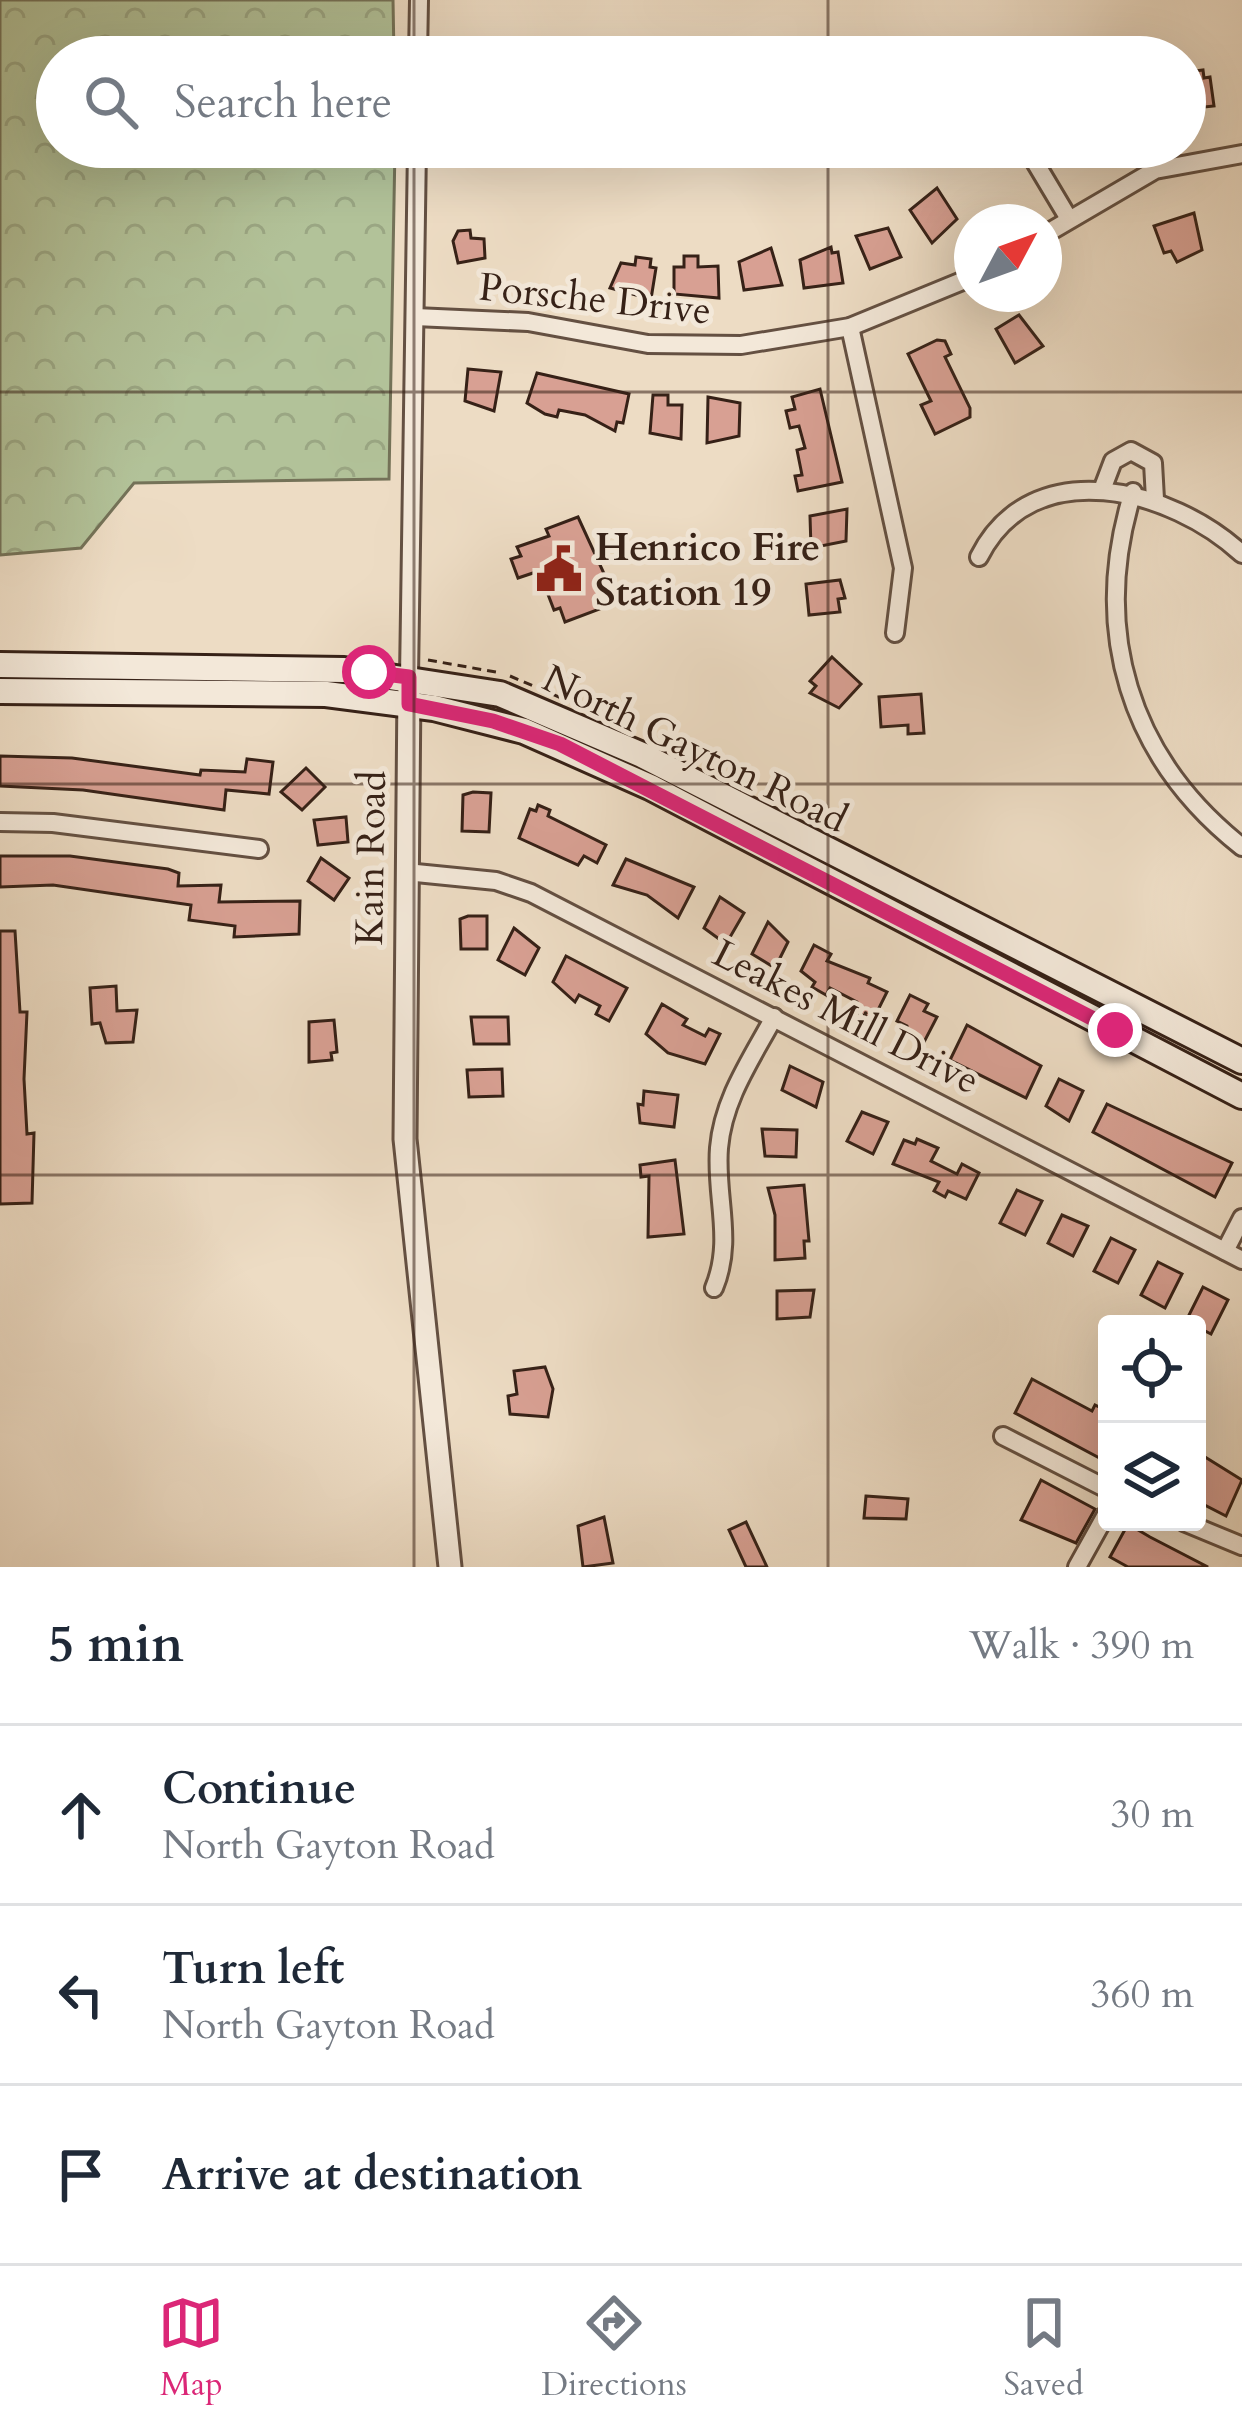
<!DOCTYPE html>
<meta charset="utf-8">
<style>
:root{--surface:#fff;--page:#f6f6f7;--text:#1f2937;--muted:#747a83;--line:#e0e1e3;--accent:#db2777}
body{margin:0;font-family:Cardo,serif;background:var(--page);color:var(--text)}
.controls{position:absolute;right:36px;bottom:36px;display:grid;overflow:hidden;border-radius:12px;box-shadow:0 12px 48px #0002}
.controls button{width:108px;height:108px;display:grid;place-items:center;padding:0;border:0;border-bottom:3px solid var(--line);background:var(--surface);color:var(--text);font:60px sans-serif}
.compass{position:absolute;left:954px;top:204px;width:108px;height:108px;border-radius:50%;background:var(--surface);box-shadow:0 12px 48px #0002;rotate:49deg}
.stop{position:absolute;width:36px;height:36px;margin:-27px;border:9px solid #db2777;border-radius:50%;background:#fff}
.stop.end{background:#db2777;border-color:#fff;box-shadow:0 3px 12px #0008}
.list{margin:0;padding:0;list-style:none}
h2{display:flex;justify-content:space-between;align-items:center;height:156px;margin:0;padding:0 48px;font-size:51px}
h2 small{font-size:39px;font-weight:400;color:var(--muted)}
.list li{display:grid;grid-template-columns:78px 1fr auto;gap:36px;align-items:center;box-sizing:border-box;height:180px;padding:0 48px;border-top:3px solid var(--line)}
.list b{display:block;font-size:45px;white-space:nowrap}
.list p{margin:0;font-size:39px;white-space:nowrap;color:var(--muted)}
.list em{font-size:39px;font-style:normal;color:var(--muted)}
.icon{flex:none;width:66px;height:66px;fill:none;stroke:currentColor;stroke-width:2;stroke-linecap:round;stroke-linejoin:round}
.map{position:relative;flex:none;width:1242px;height:1567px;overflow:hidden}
.search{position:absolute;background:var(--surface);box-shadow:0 12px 48px #0002;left:36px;right:36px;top:36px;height:132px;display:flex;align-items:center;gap:30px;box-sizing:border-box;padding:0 42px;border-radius:66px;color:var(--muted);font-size:45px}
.sheet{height:696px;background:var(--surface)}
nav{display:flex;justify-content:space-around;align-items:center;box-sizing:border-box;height:168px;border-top:3px solid var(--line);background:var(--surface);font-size:33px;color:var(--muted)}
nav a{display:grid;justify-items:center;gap:6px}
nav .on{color:var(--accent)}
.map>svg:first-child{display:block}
</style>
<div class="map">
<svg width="1242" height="1567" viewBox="0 0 1242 1567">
<defs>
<pattern id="forest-crowns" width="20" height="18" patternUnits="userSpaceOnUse" patternTransform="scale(3)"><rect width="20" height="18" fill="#b2c299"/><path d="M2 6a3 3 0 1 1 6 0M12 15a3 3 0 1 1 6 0" fill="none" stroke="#9aa683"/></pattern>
</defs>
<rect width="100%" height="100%" fill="#eddcc4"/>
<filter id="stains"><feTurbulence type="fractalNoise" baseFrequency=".00167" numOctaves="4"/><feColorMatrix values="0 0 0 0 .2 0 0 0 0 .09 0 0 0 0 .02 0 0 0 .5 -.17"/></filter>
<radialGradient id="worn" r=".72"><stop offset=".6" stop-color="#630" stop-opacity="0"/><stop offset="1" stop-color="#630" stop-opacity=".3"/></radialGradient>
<path fill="url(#forest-crowns)" stroke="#747258" stroke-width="3" d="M0 0H393L394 57H57V147H395L389 479 134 483 81 548 0 555Z"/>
<g fill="#d8a093" stroke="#362117" stroke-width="3">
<path d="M1203 70 1204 78 1210 77 1214 106 1185 109 1187 72Z"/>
<path d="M937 188 957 219 932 243 910 210Z"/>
<path d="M1194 213 1202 250 1177 262 1171 251 1164 253 1154 226Z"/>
<path d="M888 228 901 257 870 269 856 236Z"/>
<path d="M470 230 471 238 484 239 485 258 458 263 453 241 458 231Z"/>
<path d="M831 247 832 253 838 252 843 283 804 288 800 260Z"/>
<path d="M771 248 782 285 744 290 739 262Z"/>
<path d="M684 256H698V267L718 266 719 298 674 294V267H684Z"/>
<path d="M636 257 651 259 650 267 656 268 651 299 610 288 621 263 635 265Z"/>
<path d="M1019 315 1043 346 1015 363 996 329Z"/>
<path d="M937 340 945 341 951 354 945 357 970 408V417L935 434 921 405 931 401 908 354Z"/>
<path d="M468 369 501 372 494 411 465 401Z"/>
<path d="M537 373 629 394 623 423 617 422 615 431 585 415 559 410 557 417 545 414 527 403Z"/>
<path d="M820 389 842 482 798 491 795 476 802 475 797 450 805 448 799 426 790 428 786 411 795 409 792 397Z"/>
<path d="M653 395H668V405H682L681 439 650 433Z"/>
<path d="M708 397 740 403 739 436 707 443Z"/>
<path d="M847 509 846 541 811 548 810 516Z"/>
<path d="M578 517 612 591 600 596 605 607 565 622 560 608 554 610 539 571 518 578 511 559 521 556 517 547 549 536 546 529Z"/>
<path d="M840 580 845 598 838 599 840 612 809 615 806 584Z"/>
<path d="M832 657 861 684 839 708 810 693 816 686 810 681Z"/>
<path d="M921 694 924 733 908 734V725L881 727 879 697Z"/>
<path d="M0 756 72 758 200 775 201 770 245 772 247 759 273 762 269 794 226 790 224 810 83 790 0 786Z"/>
<path d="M306 768 325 787 302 810 281 792Z"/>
<path d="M473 792 491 793 489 832 462 831 463 795Z"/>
<path d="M538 805 550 810 548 816 606 845 597 863 584 856 578 865 519 838 530 809 536 811Z"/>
<path d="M346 817 348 842 318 845 314 820Z"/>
<path d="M0 856H70L168 869 179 873 178 886 221 885 219 902 300 901 299 934 234 937 235 926 189 920 191 905 53 885 0 887Z"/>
<path d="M321 858 349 878 334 900 308 881Z"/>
<path d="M626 859 694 887 678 918 647 895 613 885Z"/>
<path d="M720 897 744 913 726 944 704 928Z"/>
<path d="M468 916H487V949H461L460 919Z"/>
<path d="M768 922 788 942 775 968 752 954Z"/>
<path d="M514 928 539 948 525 975 498 960Z"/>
<path d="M0 931H15L20 1012H27L24 1079 27 1134 34 1133 32 1203 0 1204Z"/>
<path d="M814 945 831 954 827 961 870 978 868 983 887 992 873 1020 859 1013 857 1002 830 988 826 995 812 987 815 982 801 971Z"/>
<path d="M566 956 627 988 609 1021 596 1014 600 1006 579 995 575 1002 553 982Z"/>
<path d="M116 986 117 1011 137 1010 133 1042 106 1043 100 1023 92 1024 90 988Z"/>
<path d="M910 995 928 1004 924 1011 937 1017 923 1044 909 1037 907 1026 897 1021Z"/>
<path d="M662 1004 687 1019 683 1025 705 1036 709 1029 720 1034 705 1064 668 1053 646 1034Z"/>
<path d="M471 1017H508L509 1044H474Z"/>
<path d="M334 1020 337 1052 331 1053 332 1060 309 1062V1022Z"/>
<path d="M967 1025 1041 1066 1026 1098 950 1060Z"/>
<path d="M790 1066 823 1082 816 1107 782 1090Z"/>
<path d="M502 1069 503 1096 469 1097 467 1070Z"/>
<path d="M1059 1079 1083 1091 1069 1121 1046 1106Z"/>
<path d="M644 1091 678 1095 674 1127 640 1123 638 1104 643 1105Z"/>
<path d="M1107 1104 1232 1163 1215 1197 1093 1132Z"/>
<path d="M862 1112 888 1122 873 1154 847 1141Z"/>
<path d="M762 1129 797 1130 796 1157 765 1156Z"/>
<path d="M917 1139 938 1148 931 1161 957 1174 962 1164 979 1173 966 1199 948 1191 945 1197 934 1191 939 1182 893 1164 904 1140 915 1144Z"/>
<path d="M675 1160 684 1234 648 1237 649 1176 641 1177 640 1165Z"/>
<path d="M804 1185 809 1241H804L805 1258 775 1260V1215L768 1188Z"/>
<path d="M1017 1190 1042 1201 1025 1235 1000 1223Z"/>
<path d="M1062 1215 1088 1226 1073 1256 1048 1243Z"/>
<path d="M1111 1238 1135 1250 1118 1283 1094 1271Z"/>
<path d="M1158 1262 1182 1274 1165 1308 1141 1295Z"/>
<path d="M1203 1287 1228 1300 1211 1334 1186 1321Z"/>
<path d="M814 1290 810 1317 777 1319V1291Z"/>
<path d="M545 1367 553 1389 548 1417 510 1414 508 1396 517 1394 514 1371Z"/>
<path d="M1032 1379 1092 1411 1095 1405 1107 1411V1462L1015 1413Z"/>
<path d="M1197 1452 1242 1480 1226 1516 1197 1501Z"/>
<path d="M1041 1480 1095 1509 1076 1543 1021 1520Z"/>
<path d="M866 1496 908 1499 906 1519 864 1518Z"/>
<path d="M604 1517 613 1563 583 1567 578 1526Z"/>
<path d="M746 1522 767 1567H746L729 1530Z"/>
<path d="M1128 1524 1150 1537 1208 1567H1128L1110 1557Z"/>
</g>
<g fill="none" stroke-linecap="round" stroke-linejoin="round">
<defs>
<g id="minor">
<path d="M418 57 419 0"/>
<path d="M1026 147 1069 219"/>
<path d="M1044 235 1155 170 1242 154"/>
<path d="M415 317 528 322 648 344 741 345 850 327 972 277"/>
<path d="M850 327 903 568 895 633"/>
<path d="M1102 490 1113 461 1131 451 1153 463 1155 499"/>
<path d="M1133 492C1090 630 1129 758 1242 847"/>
<path d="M979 557C1032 451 1172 489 1242 554"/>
<path d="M409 677 417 147"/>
<path d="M0 822 53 823 259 849"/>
<path d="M406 872 496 881 531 893 1242 1260"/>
<path d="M1225 1251 1242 1218"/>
<path d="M714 1288C734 1240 715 1197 719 1148 723 1099 752 1058 774 1017"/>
<path d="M1003 1436 1107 1489"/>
<path d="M1184 1522 1242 1546"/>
<path d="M1077 1567 1107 1513"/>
</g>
<path id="tertiary" d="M409 688 405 1139 450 1567"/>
<g id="secondary">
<path d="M0 665 344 670 500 694 642 755 1242 1061"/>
<path d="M0 691 326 694 434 708 524 731 650 787 1242 1096"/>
</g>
</defs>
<use href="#minor" stroke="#645042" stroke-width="22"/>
<use href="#tertiary" stroke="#645042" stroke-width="27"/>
<use href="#secondary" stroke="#362117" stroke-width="30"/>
<g stroke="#362117" stroke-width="3" stroke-dasharray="9 6" stroke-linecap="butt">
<path d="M428 660 501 673"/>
<path d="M510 676 594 712"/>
</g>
<use href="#minor" stroke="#f3e8d9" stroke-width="16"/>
<use href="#tertiary" stroke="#f3e8d9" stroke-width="21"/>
<use href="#secondary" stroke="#f3e8d9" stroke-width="24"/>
</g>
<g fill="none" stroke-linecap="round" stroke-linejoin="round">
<path stroke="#db2777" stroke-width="15" d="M369 672 409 677V704L493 721 560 744 1115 1030"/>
</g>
<path fill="none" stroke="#362117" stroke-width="3" stroke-opacity="0.55" d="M414 0V57M828 0V57M414 147V1567M828 147V1567M0 392H1242M0 784H1242M0 1175H1242"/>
<defs>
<symbol id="civic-bare" viewBox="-9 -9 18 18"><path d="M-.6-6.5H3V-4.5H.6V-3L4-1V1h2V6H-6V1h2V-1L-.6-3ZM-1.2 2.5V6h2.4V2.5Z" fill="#8f2418" stroke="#f3e8d9" stroke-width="2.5" paint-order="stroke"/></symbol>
</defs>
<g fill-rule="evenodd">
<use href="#civic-bare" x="526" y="536" width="66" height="66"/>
</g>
<g text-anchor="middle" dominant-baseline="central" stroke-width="10" stroke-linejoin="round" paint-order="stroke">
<g font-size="39" fill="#362117" stroke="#f3e8d9">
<text transform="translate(595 299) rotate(6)">Porsche Drive</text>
<text transform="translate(695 749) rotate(26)">North Gayton Road</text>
<text transform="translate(371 858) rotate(-89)">Kain Road</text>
<text transform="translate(846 1017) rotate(27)">Leakes Mill Drive</text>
</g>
<g font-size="39" font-weight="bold" fill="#362117" stroke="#f3e8d9" text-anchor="start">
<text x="595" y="547">Henrico Fire<tspan x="595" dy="45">Station 19</tspan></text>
</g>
</g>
<rect width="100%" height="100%" filter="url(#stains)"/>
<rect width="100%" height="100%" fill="url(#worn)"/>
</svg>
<div class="controls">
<button><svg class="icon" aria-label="locate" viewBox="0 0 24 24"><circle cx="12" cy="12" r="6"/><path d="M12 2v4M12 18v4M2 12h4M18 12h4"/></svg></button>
<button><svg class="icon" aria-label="layers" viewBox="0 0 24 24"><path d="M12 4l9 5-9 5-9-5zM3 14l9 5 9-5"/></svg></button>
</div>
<svg class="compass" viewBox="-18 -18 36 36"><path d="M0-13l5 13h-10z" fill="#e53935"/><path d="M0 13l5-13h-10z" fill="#747a83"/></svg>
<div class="stop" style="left:369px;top:672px"></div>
<div class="stop end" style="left:1115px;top:1030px"></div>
<div class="search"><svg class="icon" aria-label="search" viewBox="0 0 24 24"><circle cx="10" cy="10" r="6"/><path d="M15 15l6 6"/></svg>Search here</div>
</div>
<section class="sheet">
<h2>5 min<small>Walk · 390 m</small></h2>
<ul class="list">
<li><svg class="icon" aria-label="ahead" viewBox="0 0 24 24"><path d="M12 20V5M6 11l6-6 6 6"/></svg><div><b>Continue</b><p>North Gayton Road</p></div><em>30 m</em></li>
<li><svg class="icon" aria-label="left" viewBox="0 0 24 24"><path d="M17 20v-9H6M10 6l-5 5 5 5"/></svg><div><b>Turn left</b><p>North Gayton Road</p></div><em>360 m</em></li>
<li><svg class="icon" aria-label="arrive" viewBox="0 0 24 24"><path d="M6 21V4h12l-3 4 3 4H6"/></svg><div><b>Arrive at destination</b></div></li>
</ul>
</section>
<nav>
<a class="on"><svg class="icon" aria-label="map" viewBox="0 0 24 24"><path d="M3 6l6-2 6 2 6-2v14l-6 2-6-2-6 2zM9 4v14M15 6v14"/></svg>Map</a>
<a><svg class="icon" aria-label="directions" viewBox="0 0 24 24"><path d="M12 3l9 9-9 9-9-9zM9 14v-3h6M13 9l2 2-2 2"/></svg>Directions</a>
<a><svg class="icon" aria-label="saved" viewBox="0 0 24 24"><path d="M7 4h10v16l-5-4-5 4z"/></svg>Saved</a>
</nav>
